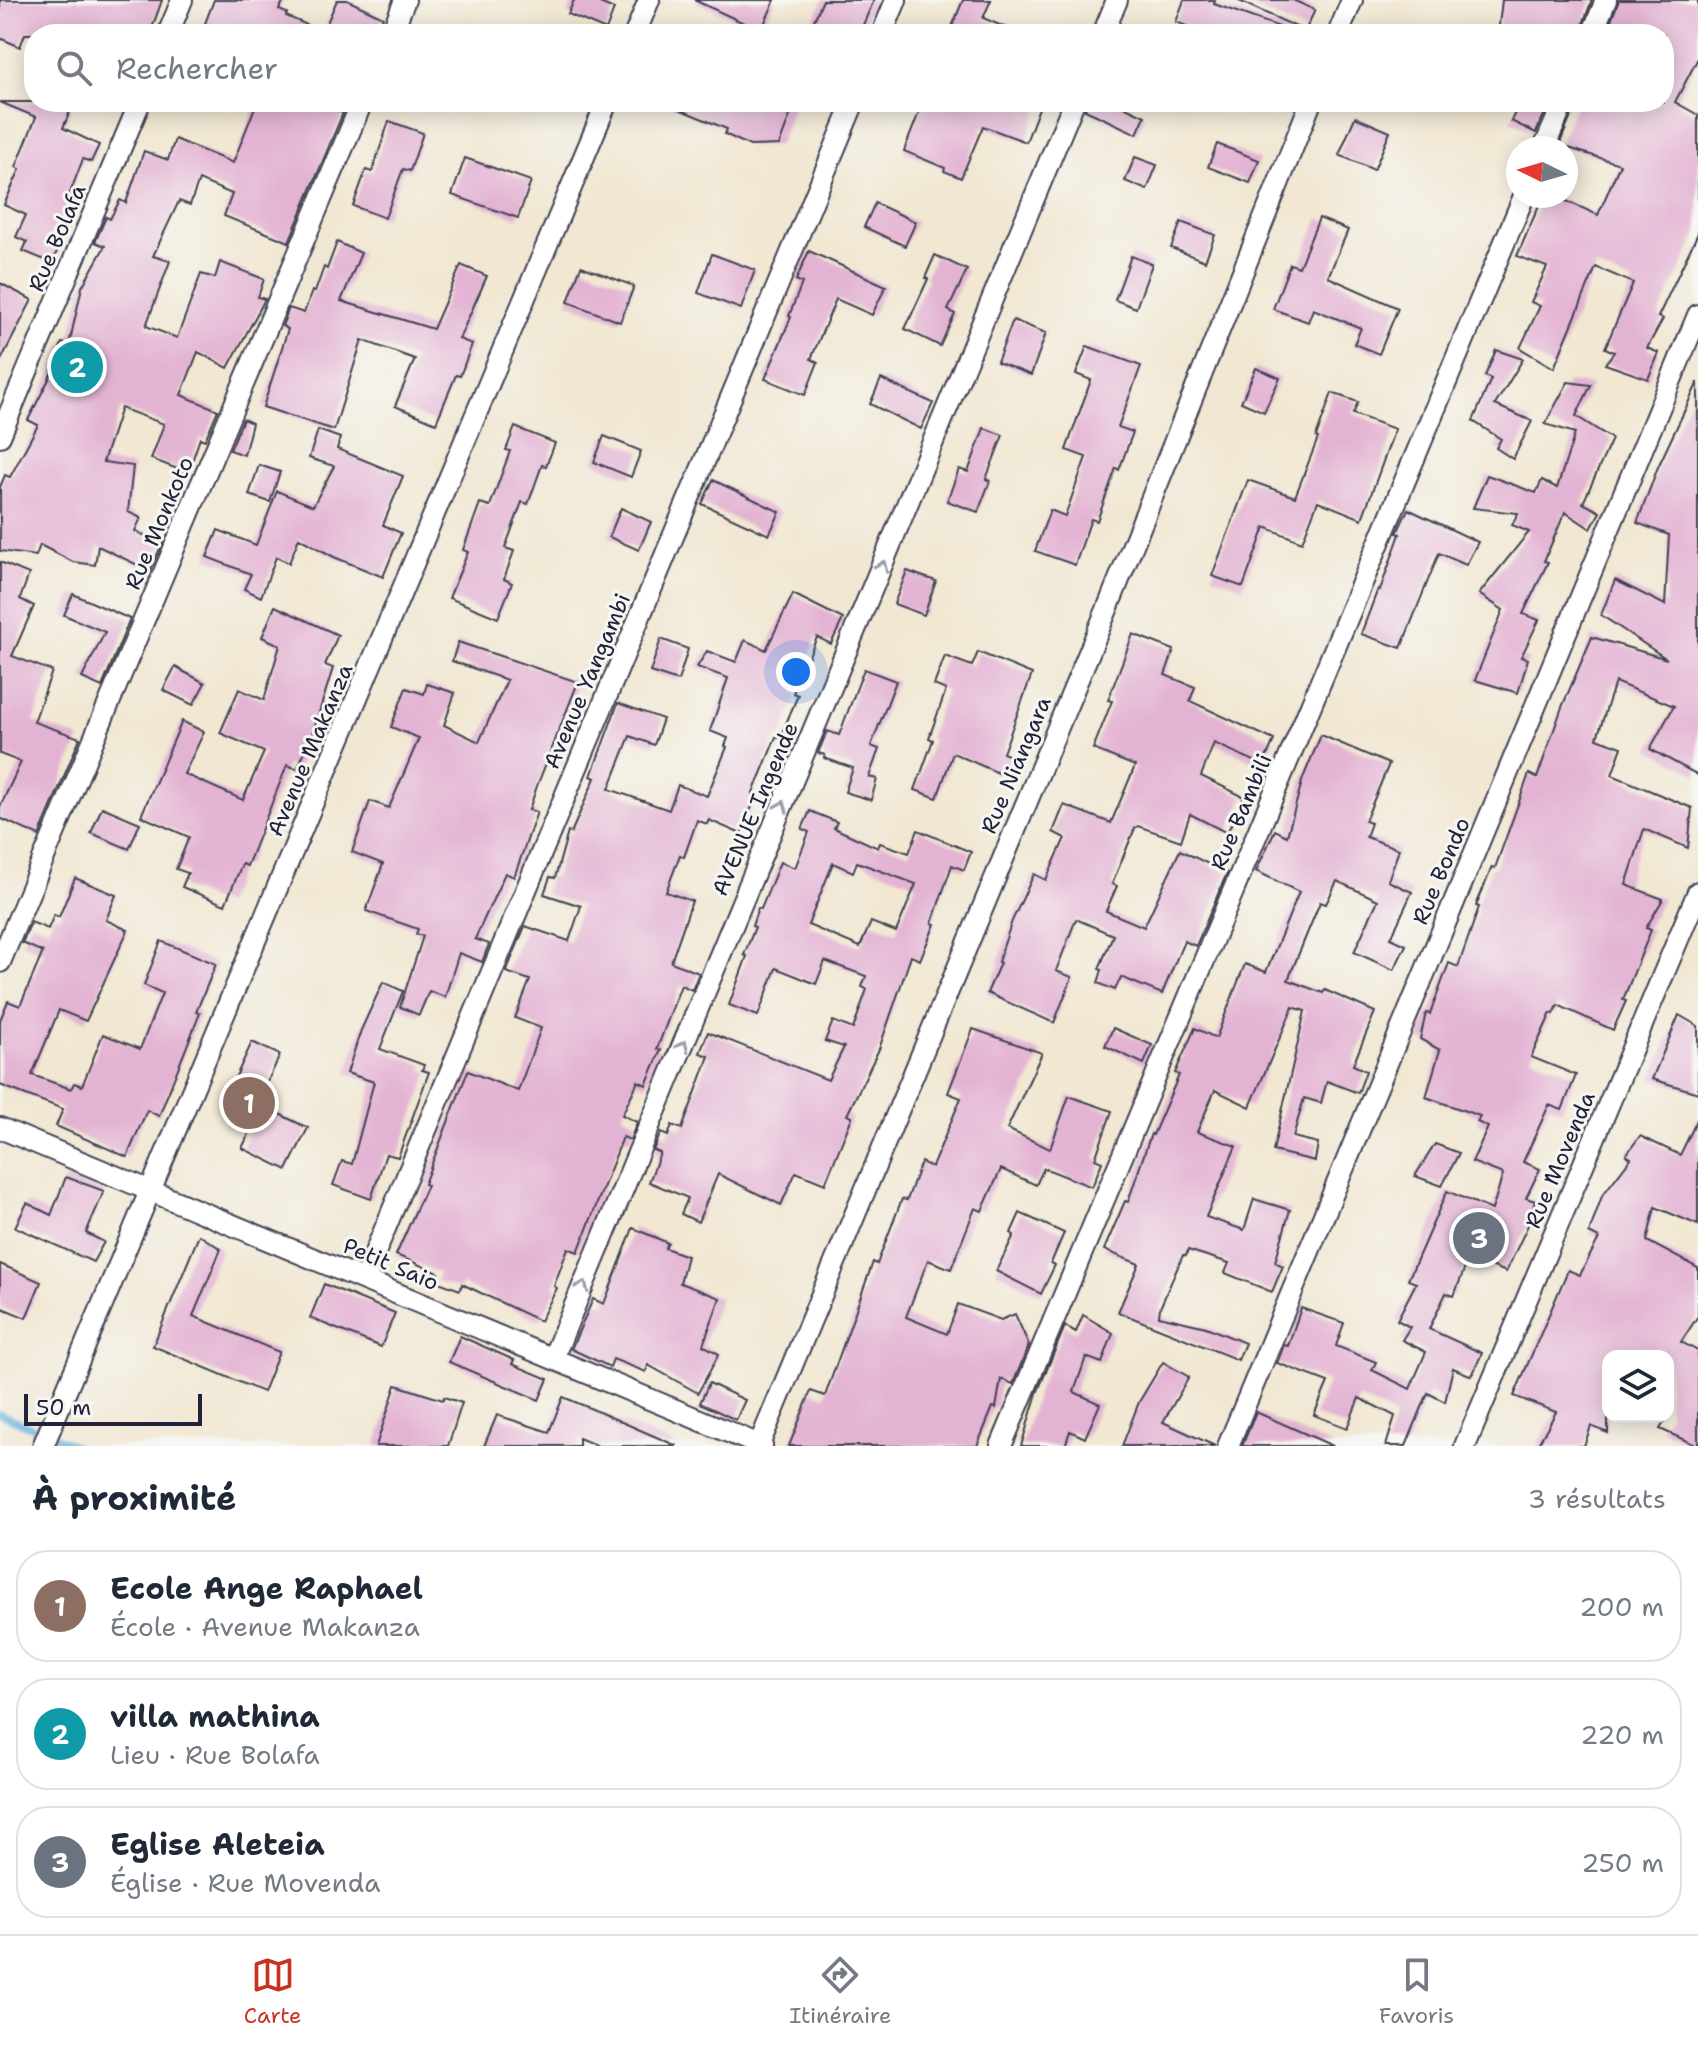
<!DOCTYPE html>
<html lang="fr">
<meta charset="utf-8">
<style>
:root{--surface:#fff;--page:#f6f6f7;--text:#1f2937;--muted:#747a83;--line:#e0e1e3;--accent:#c8321e}
body{margin:0;font-family:"Shantell Sans",sans-serif;background:var(--page);color:var(--text)}
.controls{position:absolute;right:24px;bottom:24px;display:grid;overflow:hidden;border-radius:16px;box-shadow:0 4px 20px #0003}
.controls button{width:72px;height:72px;display:grid;place-items:center;padding:0;border:0;border-bottom:2px solid var(--line);background:var(--surface);color:var(--text);font:40px sans-serif}
.compass{position:absolute;left:1506px;top:136px;width:72px;height:72px;border-radius:50%;background:var(--surface);box-shadow:0 4px 20px #0003;rotate:275deg}
.scale{position:absolute;left:24px;bottom:20px;width:178px;box-sizing:border-box;padding-left:8px;border:4px solid #22223b;border-top:0;font-size:22px;line-height:28px;white-space:nowrap;color:#22223b;-webkit-text-stroke:6px #f6f6f2;paint-order:stroke}
.you{position:absolute;left:796px;top:672px;width:28px;height:28px;margin:-20px;border:6px solid #fff;border-radius:50%;background:#1a73e8;box-shadow:0 0 0 12px #1a73e833}
.badge{display:grid;place-items:center;width:52px;height:52px;border-radius:50%;background:var(--accent);color:#fff;font-size:26px;font-weight:700}
.pin{position:absolute;translate:-50% -50%;border:4px solid #fff;box-shadow:0 2px 8px #0006}
.list{margin:0;padding:0;list-style:none}
h2{display:flex;justify-content:space-between;align-items:center;height:104px;margin:0;padding:0 32px;font-size:34px}
h2 small{font-size:26px;font-weight:400;color:var(--muted)}
.list li{display:grid;grid-template-columns:52px 1fr auto;gap:24px;align-items:center;box-sizing:border-box;height:112px;margin:0 16px 16px;padding:0 16px;border:2px solid var(--line);border-radius:32px}
.list b{display:block;font-size:30px;white-space:nowrap}
.list p{margin:0;font-size:26px;white-space:nowrap;color:var(--muted)}
.list em{font-size:26px;font-style:normal;color:var(--muted)}
.icon{flex:none;width:44px;height:44px;fill:none;stroke:currentColor;stroke-width:2;stroke-linecap:round;stroke-linejoin:round}
.map{position:relative;flex:none;width:1698px;height:1446px;overflow:hidden}
.search{position:absolute;background:var(--surface);box-shadow:0 4px 20px #0003;left:24px;right:24px;top:24px;height:88px;display:flex;align-items:center;gap:20px;box-sizing:border-box;padding:0 28px;border-radius:32px;color:var(--muted);font-size:30px}
.sheet{height:488px;background:var(--surface)}
nav{display:flex;justify-content:space-around;align-items:center;box-sizing:border-box;height:112px;border-top:2px solid var(--line);background:var(--surface);font-size:22px;color:var(--muted)}
nav a{display:grid;justify-items:center;gap:4px}
nav .on{color:var(--accent)}
.map>svg:first-child{display:block}
</style>
<div class="map">
<svg width="1698" height="1446" viewBox="0 0 1698 1446">
<rect width="100%" height="100%" fill="#f6f6f2"/>
<filter id="ink" filterUnits="userSpaceOnUse"><feTurbulence type="fractalNoise" baseFrequency=".0125" numOctaves="2"/><feDisplacementMap in="SourceGraphic" scale="16" xChannelSelector="R" yChannelSelector="G"/><feConvolveMatrix kernelMatrix="1 2 1 2 8 2 1 2 1" color-interpolation-filters="sRGB"/></filter>
<filter id="wash" filterUnits="userSpaceOnUse"><feTurbulence type="fractalNoise" baseFrequency=".006" numOctaves="4" result="noise"/><feDisplacementMap in="SourceGraphic" scale="32" xChannelSelector="R" yChannelSelector="G"/><feGaussianBlur stdDeviation="1.8" result="paint"/><feColorMatrix in="noise" values="0 0 0 0 0 0 0 0 0 0 0 0 0 0 0 0 0 1.4 0 .05"/><feComposite in="paint" operator="in"/></filter>
<g filter="url(#wash)">
<rect width="100%" height="100%" fill="#f1e7d2"/>
<g fill="none" stroke-linecap="round" stroke-linejoin="round">
<path stroke="#65afdd" stroke-width="7" d="M0 1414 75 1446"/>
</g>
<g id="blocks">
<g fill="#e3b3d3" fill-rule="evenodd">
<path d="M0 0H162L150 34H25L20 47 0 38Z"/>
<path d="M214 0H284L279 10 287 13 286 16 323 32 337 0H347L383 17 375 34H201Z"/>
<path d="M574 0H593L614 9 606 30 568 14Z"/>
<path d="M694 0H775L761 31Z"/>
<path d="M823 0H874L859 34H808Z"/>
<path d="M963 0H991L983 18 1021 34H949Z"/>
<path d="M1184 0H1215L1214 4 1291 31V34H1207L1176 22Z"/>
<path d="M1237 0H1293L1315 10 1305 31Z"/>
<path d="M1502 0H1592L1579 34H1498Z"/>
<path d="M1619 0H1698V58L1675 102 1698 115V233L1658 317 1663 319 1647 348 1659 353 1648 379 1605 364 1614 352 1605 348 1633 283 1596 267 1554 368 1520 348 1540 306 1531 302 1547 267 1517 256 1543 196H1555L1598 215 1620 164 1559 145 1577 102H1664V34H1606Z"/>
<path d="M0 102H74L63 128 99 145 91 162 83 159 67 201 77 205 52 263 23 251 27 242 16 237 26 215 4 205 20 169 16 167 36 117Z"/>
<path d="M257 102H316L343 113 289 242 224 216 232 194 199 180 190 205 179 201 153 256 170 261 146 326 177 338 201 274 215 278 220 262 264 279 258 297 265 299 228 368 198 352 181 395 218 410 205 440 200 438 188 473 151 459 164 424 121 408 103 462 133 466 128 512 141 518 135 531 162 544 150 571 98 546 95 565 73 562 40 545 36 556 0 551V487L5 475 10 477 38 425 28 420 49 379 62 343 69 345 82 287 105 246 95 242 106 217 110 219 120 200 126 203 144 151 168 160 175 139 233 163Z"/>
<path d="M662 102H795L779 145 750 146 725 134 727 129Z"/>
<path d="M923 102H1023L1039 108 1026 142 983 126 961 178 944 171 945 168 904 151Z"/>
<path d="M1087 102H1115L1145 116 1137 134 1085 110Z"/>
<path d="M1520 102H1550L1536 133 1511 121Z"/>
<path d="M1355 117 1390 132 1374 170 1339 155Z"/>
<path d="M389 121 423 133 410 171 403 169 385 218 353 206 366 170 372 172Z"/>
<path d="M1217 144 1259 160 1250 183 1208 167Z"/>
<path d="M1135 157 1157 165 1147 190 1125 181Z"/>
<path d="M465 158 531 181 518 218 452 195Z"/>
<path d="M875 203 916 222 905 246 864 227Z"/>
<path d="M1319 218 1348 230 1328 277 1398 308 1379 354 1354 344 1361 328 1313 309 1308 322 1273 309 1290 264 1299 267Z"/>
<path d="M1181 222 1215 235 1205 261 1171 248Z"/>
<path d="M337 242 361 253 341 301 433 329 461 265 487 276 459 339 472 344 460 376 456 375 436 423 395 406 415 359 362 340 334 430 263 407 288 329 282 326 289 308 304 313 312 291 315 292 324 267 327 269Z"/>
<path d="M809 251 886 286 872 315 836 299 811 359 818 362 805 395 765 379 791 317 789 316 802 283 796 280Z"/>
<path d="M712 254 755 270 741 309 698 293Z"/>
<path d="M935 255 967 270 948 310 955 314 940 346 905 329 928 279 925 278Z"/>
<path d="M1131 256 1152 264 1136 308 1115 300Z"/>
<path d="M581 266 634 286 620 322 568 302Z"/>
<path d="M0 283 32 300 0 362Z"/>
<path d="M1013 320 1046 333 1031 375 997 362Z"/>
<path d="M1087 346 1141 366 1118 427 1133 432 1119 470 1116 468 1097 521 1091 519 1075 565 1035 551 1050 510 1065 516 1086 457 1066 450 1091 380 1076 374Z"/>
<path d="M1496 350 1523 359 1495 405 1532 421 1513 459 1496 448 1501 439 1473 421 1491 379 1485 376Z"/>
<path d="M1256 368 1280 378 1264 412 1241 402Z"/>
<path d="M881 379 933 403 921 429 870 404Z"/>
<path d="M1568 382 1591 385 1576 416 1612 439 1583 503 1600 512 1591 529 1565 512 1544 561 1548 562 1523 614 1539 620 1521 657 1528 659 1518 693 1475 680 1503 610 1479 594 1529 532 1512 525 1518 513 1473 508 1487 475 1536 493 1542 480 1557 488 1575 433 1545 424Z"/>
<path d="M1698 382V775L1650 749 1674 706 1615 682 1597 738 1622 747 1612 775 1692 808 1688 848 1644 829 1626 885 1663 899 1646 928 1651 930 1623 1000 1626 1001 1613 1030 1558 1005 1554 1014 1551 1013 1531 1057 1576 1075 1562 1110 1549 1105 1523 1162 1540 1169 1526 1198 1535 1201 1528 1225 1506 1272 1469 1257 1454 1296 1446 1293 1429 1329 1482 1353 1472 1376 1453 1368 1445 1402 1428 1393 1406 1446H1386L1395 1416 1359 1398 1347 1428 1314 1415 1328 1382 1277 1363 1284 1345 1288 1346 1301 1308 1344 1323 1336 1346 1376 1362 1372 1370 1410 1389 1426 1352 1402 1340 1410 1327 1397 1320 1416 1283 1408 1280 1447 1191 1492 1210 1503 1174 1472 1162 1488 1127 1477 1122 1480 1116 1426 1097 1440 1050 1420 1039 1426 1013 1430 1014 1449 963 1458 967 1479 907 1476 906 1492 867 1495 868 1529 774 1537 778 1562 707 1592 637 1667 659 1601 615 1615 580 1665 605 1669 535 1637 523 1658 467Z"/>
<path d="M1332 393 1358 402 1353 414 1395 429 1362 519 1318 501 1302 542 1265 527 1243 587 1212 576 1248 480 1295 497 1318 438 1316 437Z"/>
<path d="M243 419 252 423 244 455 230 450Z"/>
<path d="M515 427 555 443 546 466 542 465 528 504 522 502 505 548 514 551 504 579 512 583 498 618 449 598 468 552 463 550 480 503 490 506 510 451 506 450Z"/>
<path d="M984 428 1003 435 986 479 990 481 978 512 947 501 959 469 968 472Z"/>
<path d="M318 430 340 438 337 449 403 476 383 525 401 533 383 577 334 557 299 538 289 563 276 557 261 597 244 589 251 574 207 557 218 530 256 545 277 491 313 506 334 466 309 458Z"/>
<path d="M604 436 641 451 631 477 594 462Z"/>
<path d="M259 465 280 472 270 502 249 495Z"/>
<path d="M713 480 780 512 769 535 702 504Z"/>
<path d="M621 508 651 522 639 550 609 537Z"/>
<path d="M1408 509 1478 542 1466 565 1439 553 1401 648 1361 634 1378 589 1380 590 1400 534 1397 533Z"/>
<path d="M0 562 29 574 20 599 34 606 12 656 52 671 34 722 80 738 39 836 0 818V807L21 762 0 754Z"/>
<path d="M907 571 936 581 924 615 894 604Z"/>
<path d="M73 594 130 619 102 687 82 678 105 632 64 615Z"/>
<path d="M793 594 843 619 831 644 817 637 793 693 798 695 780 738 776 737 753 793 754 801 741 834 709 820 707 824 697 820 684 857 680 855 666 892 692 901 671 962 699 973 692 990 681 985 657 1049 661 1050 646 1085 638 1081 622 1115 637 1122 630 1140 623 1137 578 1252 568 1248 554 1286 557 1288 540 1321 462 1284 460 1290 436 1281 439 1273 396 1255 427 1185 424 1184 468 1071 518 1091 541 1028 515 1018 530 980 506 972 525 926 569 941 581 906 544 894 550 877 555 878 568 832 571 833 595 778 591 776 618 703 663 719 654 745 630 736 609 789 669 810 678 785 707 796 727 747 725 746 728 738 710 731 728 678 697 667 707 651 736 662 745 640 766 650Z"/>
<path d="M275 606 338 635 325 665 333 668 311 738 297 769 287 765 247 866 242 864 225 905 182 887 188 873 176 869 189 837 141 816 182 721 204 732 184 774 243 800 264 752 220 733 239 689 264 700 280 645 262 637Z"/>
<path d="M1133 634 1174 650 1165 675 1195 687 1190 701 1274 740 1263 765 1214 743 1201 776 1244 797 1227 833 1190 814 1181 841 1138 826 1135 828 1112 884 1117 886 1106 911 1144 927 1180 850 1227 873 1196 946 1184 941 1162 994 1121 977 1115 990 1098 983 1102 970 1099 969 1113 935 1076 919 1056 971 1072 977 1054 1023 987 993 1000 963 998 962 1012 921 1034 874 1046 880 1065 838 1053 832 1064 805 1111 823 1135 766 1093 749 1112 701 1108 700Z"/>
<path d="M661 639 688 649 678 681 650 672Z"/>
<path d="M458 642 578 682 537 786 529 810 537 812 514 877 505 873 475 939 489 944 482 962 459 953 445 997 429 991 419 1015 400 1007 423 936 416 934 418 929 366 911 383 864 352 852 370 801 389 808 419 738 391 727 406 688 424 694 427 684 455 693 444 725 479 742 507 680 452 661Z"/>
<path d="M978 652 1032 674 1003 753 1013 757 1005 776 953 753 937 798 915 790 933 740 929 738 946 690 934 685 945 656 972 666Z"/>
<path d="M175 667 205 683 193 705 163 690Z"/>
<path d="M864 669 896 681 871 746 879 749 869 777 877 779 871 800 845 792 853 768 824 758 825 755 818 753 827 731 839 735Z"/>
<path d="M1321 735 1389 764 1365 821 1371 823 1366 837 1399 849 1388 881 1412 892 1391 938 1406 945 1394 970 1354 952 1378 900 1337 881 1326 904 1320 902 1288 980 1323 993 1325 990 1375 1012 1353 1065 1366 1071 1358 1093 1327 1081 1321 1103 1304 1098 1293 1137 1318 1143 1315 1161 1273 1151 1305 1011 1293 1007 1250 1107 1215 1090 1197 1132 1236 1146 1206 1217 1244 1230 1254 1199 1290 1210 1275 1262 1283 1266 1272 1292 1225 1273 1229 1263 1188 1250 1186 1256 1183 1255 1160 1308 1159 1316 1206 1327 1245 1343 1238 1360 1118 1312 1139 1264 1104 1250 1125 1201 1128 1202 1151 1134 1153 1135 1179 1075 1175 1073 1195 1028 1216 1038 1245 964 1266 972 1299 892 1256 871 1275 830 1287 836 1303 778Z"/>
<path d="M102 807 140 823 129 849 91 833Z"/>
<path d="M810 811 837 822 834 828 878 848 880 843 909 853 918 830 971 852 964 870 952 865 932 923 935 924 920 960 911 956 879 1049 847 1115 852 1117 825 1184 796 1172 781 1205 718 1174 698 1222 681 1214 688 1198 649 1182 660 1153 653 1150 661 1133 668 1136 672 1125 682 1129 709 1056 700 1053 708 1032 828 1080 844 1047 825 1041 833 1021 853 1029 867 989 862 987 866 976 825 961 816 984 776 968 758 1016 729 1005 747 956 744 955 755 927 752 926 758 908 761 909 780 862 795 868 809 832 802 829ZM857 862 916 884 896 932 871 922 860 947 808 925 833 863 853 872Z"/>
<path d="M75 878 116 895 106 920 128 930 86 1021 59 1010 32 1075 71 1089 74 1083 82 1086 103 1034 140 1049 162 993 144 985 161 941 216 964 196 1012 200 1013 159 1116 147 1110 127 1157 56 1126 63 1109 0 1085V1020L8 1001 20 1006 43 952 22 943 31 922 48 929 54 915 59 917Z"/>
<path d="M383 982 403 991 380 1049 424 1065 422 1070 429 1072 398 1157 386 1154 371 1199 333 1185 342 1161 352 1164 372 1089 374 1082 347 1073 361 1030Z"/>
<path d="M1679 1015 1698 1026V1093L1652 1079Z"/>
<path d="M1113 1028 1152 1045 1144 1064 1105 1046Z"/>
<path d="M973 1029 1042 1053 1007 1129 1050 1149 1069 1096 1112 1111 1095 1159 1102 1162 1092 1187 1044 1168 1036 1185 1001 1169 982 1211 975 1208 951 1269 928 1260 906 1317 947 1334 958 1304 1001 1320 1015 1314 1029 1345 1013 1384 1001 1379 996 1408 993 1407 977 1446H789L811 1391 825 1396 873 1262 877 1264 902 1199 907 1200 921 1162 932 1167 961 1098 948 1093Z"/>
<path d="M252 1042 280 1055 259 1100 231 1087Z"/>
<path d="M263 1106 308 1128 287 1170 242 1148Z"/>
<path d="M1698 1118V1225L1655 1207 1647 1241 1698 1268V1316L1681 1342 1698 1351V1446L1660 1429 1668 1416V1356H1608V1433L1591 1426 1584 1446H1537L1556 1412 1514 1396 1568 1270 1580 1275 1599 1238 1589 1233 1602 1196 1631 1158 1626 1155 1640 1136 1680 1155Z"/>
<path d="M1435 1144 1459 1153 1442 1186 1415 1176Z"/>
<path d="M66 1177 104 1191 86 1233 104 1242 93 1262 15 1227 27 1203 51 1215Z"/>
<path d="M1020 1213 1064 1233 1051 1263 1055 1265 1041 1294 996 1271 1014 1235 1011 1233Z"/>
<path d="M633 1228 668 1243 665 1248 687 1256 680 1283 720 1298 703 1345 719 1354 698 1393 648 1365 646 1372 613 1359 610 1367 571 1349 593 1299 604 1304Z"/>
<path d="M199 1235 221 1249 193 1316 279 1352 263 1392 153 1346Z"/>
<path d="M0 1264 41 1282 26 1318 0 1307Z"/>
<path d="M324 1284 395 1313 381 1347 310 1318Z"/>
<path d="M1083 1315 1113 1333 1102 1363 1086 1357 1074 1392 1100 1404 1085 1438 1070 1431 1065 1446H1021L1037 1393 1065 1326 1076 1332Z"/>
<path d="M460 1336 514 1360 512 1364 548 1379 539 1400 449 1362Z"/>
<path d="M1163 1362 1189 1377 1163 1422 1215 1446H1122L1139 1402Z"/>
<path d="M709 1383 745 1400 736 1420 700 1403Z"/>
<path d="M396 1385 443 1400 444 1397 462 1403 448 1446H376Z"/>
<path d="M563 1397 592 1409 677 1446H598L579 1438V1446H484L497 1415 549 1432Z"/>
<path d="M1256 1412 1333 1446H1242Z"/>
</g>
</g>
</g>
<g filter="url(#ink)">
<use href="#blocks" fill-opacity="0" stroke="#414052" stroke-width="2"/>
<g fill="none" stroke-linecap="round" stroke-linejoin="round">
<defs>
<g id="street">
<path d="M168 34 182 0"/>
<path d="M391 34 405 0"/>
<path d="M635 34 649 0"/>
<path d="M882 34 896 0"/>
<path d="M1103 34 1117 0"/>
<path d="M1338 34 1352 0"/>
<path d="M1592 34 1606 0"/>
<path d="M1544 148 1564 102"/>
<path d="M0 436 140 102"/>
<path d="M0 962 362 102"/>
<path d="M0 1128 762 1446"/>
<path d="M364 1279 854 102"/>
<path d="M553 1358 1074 102"/>
<path d="M759 1445 1108 607 1311 102"/>
<path d="M43 1446 607 102"/>
<path d="M1001 1446 1524 196"/>
<path d="M1228 1446 1698 315"/>
<path d="M1465 1446 1698 892"/>
</g>
</defs>
<use href="#street" stroke="#414052" stroke-width="24"/>
<use href="#street" stroke="#fff" stroke-width="20"/>
</g>
<defs><path id="oneway-chevron" d="M-2-3.5L2.5 0L-2 3.5" fill="none" stroke-width="1.6" stroke-linecap="round" stroke-linejoin="round" transform="scale(2)"/></defs>
<g stroke="#9c9ca7">
<use href="#oneway-chevron" transform="translate(882 566) rotate(-67)"/>
<use href="#oneway-chevron" transform="translate(782 806) rotate(-67)"/>
<use href="#oneway-chevron" transform="translate(683 1046) rotate(-67)"/>
<use href="#oneway-chevron" transform="translate(583 1286) rotate(-67)"/>
</g>
</g>
<g text-anchor="middle" dominant-baseline="central" stroke-width="6" stroke-linejoin="round" paint-order="stroke">
<g font-size="22" fill="#22223b" stroke="#f6f6f2">
<text transform="translate(57 238) rotate(-67)">Rue Bolafa</text>
<text transform="translate(159 523) rotate(-67)">Rue Monkoto</text>
<text transform="translate(587 681) rotate(-67)">Avenue Yangambi</text>
<text transform="translate(310 750) rotate(-67)">Avenue Makanza</text>
<text transform="translate(1016 765) rotate(-67)">Rue Niangara</text>
<text transform="translate(755 809) rotate(-67)">AVENUE Ingende</text>
<text transform="translate(1241 812) rotate(-67)">Rue Bambili</text>
<text transform="translate(1441 871) rotate(-67)">Rue Bondo</text>
<text transform="translate(1560 1160) rotate(-67)">Rue Movenda</text>
<text transform="translate(391 1264) rotate(23)">Petit Saio</text>
</g>
</g>
</svg>
<div class="controls">
<button><svg class="icon" aria-label="layers" viewBox="0 0 24 24"><path d="M12 4l9 5-9 5-9-5zM3 14l9 5 9-5"/></svg></button>
</div>
<svg class="compass" viewBox="-18 -18 36 36"><path d="M0-13l5 13h-10z" fill="#e53935"/><path d="M0 13l5-13h-10z" fill="#747a83"/></svg>
<div class="scale">50 m</div>
<div class="you"></div>
<div class="pin badge" style="left:249px;top:1103px;background:#8d6e63">1</div>
<div class="pin badge" style="left:77px;top:367px;background:#0f9aa8">2</div>
<div class="pin badge" style="left:1479px;top:1238px;background:#6b7280">3</div>
<div class="search"><svg class="icon" aria-label="search" viewBox="0 0 24 24"><circle cx="10" cy="10" r="6"/><path d="M15 15l6 6"/></svg>Rechercher</div>
</div>
<section class="sheet">
<h2>À proximité<small>3 résultats</small></h2>
<ul class="list">
<li><span class="badge" style="background:#8d6e63">1</span><div><b>Ecole Ange Raphael</b><p>École · Avenue Makanza</p></div><em>200 m</em></li>
<li><span class="badge" style="background:#0f9aa8">2</span><div><b>villa mathina</b><p>Lieu · Rue Bolafa</p></div><em>220 m</em></li>
<li><span class="badge" style="background:#6b7280">3</span><div><b>Eglise Aleteia</b><p>Église · Rue Movenda</p></div><em>250 m</em></li>
</ul>
</section>
<nav>
<a class="on"><svg class="icon" aria-label="map" viewBox="0 0 24 24"><path d="M3 6l6-2 6 2 6-2v14l-6 2-6-2-6 2zM9 4v14M15 6v14"/></svg>Carte</a>
<a><svg class="icon" aria-label="directions" viewBox="0 0 24 24"><path d="M12 3l9 9-9 9-9-9zM9 14v-3h6M13 9l2 2-2 2"/></svg>Itinéraire</a>
<a><svg class="icon" aria-label="saved" viewBox="0 0 24 24"><path d="M7 4h10v16l-5-4-5 4z"/></svg>Favoris</a>
</nav>
